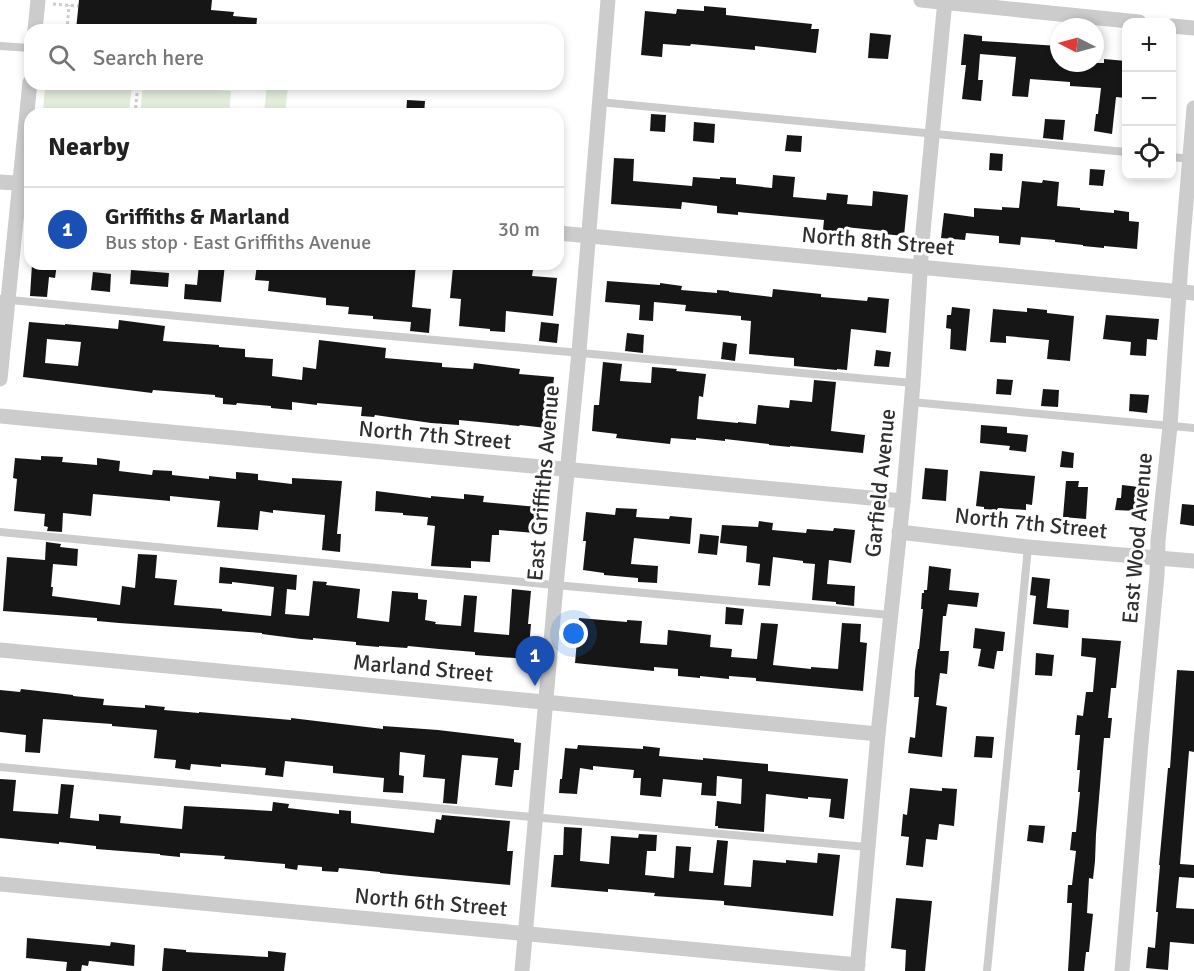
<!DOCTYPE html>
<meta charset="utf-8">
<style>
:root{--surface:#fff;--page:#f6f6f6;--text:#222;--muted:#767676;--line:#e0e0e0;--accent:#db2777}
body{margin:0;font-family:Signika,sans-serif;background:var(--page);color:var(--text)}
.controls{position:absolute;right:18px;top:18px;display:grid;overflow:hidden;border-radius:12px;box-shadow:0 3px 9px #0003}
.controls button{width:54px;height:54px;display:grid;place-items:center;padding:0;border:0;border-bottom:2px solid var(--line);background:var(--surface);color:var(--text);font:30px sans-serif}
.compass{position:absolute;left:1050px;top:18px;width:54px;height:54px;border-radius:50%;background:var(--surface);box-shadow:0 3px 9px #0003;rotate:276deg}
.you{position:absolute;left:574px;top:634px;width:21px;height:21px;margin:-15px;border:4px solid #fff;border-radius:50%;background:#1a73e8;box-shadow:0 0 0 9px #1a73e833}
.badge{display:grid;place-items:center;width:39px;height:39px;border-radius:50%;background:var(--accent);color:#fff;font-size:20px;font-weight:700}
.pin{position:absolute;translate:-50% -50px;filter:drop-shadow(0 2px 3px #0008)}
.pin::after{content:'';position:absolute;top:32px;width:21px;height:18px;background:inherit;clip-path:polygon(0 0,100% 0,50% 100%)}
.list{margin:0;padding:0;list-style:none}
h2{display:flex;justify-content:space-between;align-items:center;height:78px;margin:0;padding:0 24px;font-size:26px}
h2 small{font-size:20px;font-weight:400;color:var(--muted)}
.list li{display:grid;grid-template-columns:39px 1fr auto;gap:18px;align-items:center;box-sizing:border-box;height:84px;padding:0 24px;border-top:2px solid var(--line)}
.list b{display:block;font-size:22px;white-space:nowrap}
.list p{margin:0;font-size:20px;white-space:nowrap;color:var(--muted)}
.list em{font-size:20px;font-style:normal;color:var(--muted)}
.icon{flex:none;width:33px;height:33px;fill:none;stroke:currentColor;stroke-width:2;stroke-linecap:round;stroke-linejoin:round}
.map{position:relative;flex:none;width:1194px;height:971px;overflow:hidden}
.search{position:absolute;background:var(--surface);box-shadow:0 3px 9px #0003;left:24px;top:24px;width:540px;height:66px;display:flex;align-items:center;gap:15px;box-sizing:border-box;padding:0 21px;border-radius:18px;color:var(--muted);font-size:22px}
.panel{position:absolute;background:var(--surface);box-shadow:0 3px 9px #0003;left:24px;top:108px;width:540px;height:162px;border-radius:18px}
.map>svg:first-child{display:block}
</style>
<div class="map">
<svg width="1194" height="971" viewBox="0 0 1194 971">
<rect width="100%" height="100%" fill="#fff"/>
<g fill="#e2eddb">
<path d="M45 84H132L129 114H43Z"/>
<path d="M143 84 231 91 229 114H140Z"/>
<path d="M267 85 288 87 285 114 264 113Z"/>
</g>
<g fill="#161616" fill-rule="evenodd">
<path d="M79 0H212L211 10 234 12 233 16 257 18 256 30H76Z"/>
<path d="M704 6 726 8V15L812 24 811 29H819L816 53 755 46V50L691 44 690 46 663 44 662 57 641 55 645 11 676 14 677 9 704 11Z"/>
<path d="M870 33 891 35 888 59 868 58Z"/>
<path d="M964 34 982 36V41L1059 46V63H1104V59L1126 61V98L1116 97 1112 134 1094 131 1096 114H1098L1101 88 1070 86V82L1030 79 1028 97 1012 96 1016 57 980 54 978 80H983L981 101 962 99 966 65H961Z"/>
<path d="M407 100 425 101 424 114H406Z"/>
<path d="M651 114 666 115 665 132 650 131Z"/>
<path d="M1045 119 1065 120 1063 140 1043 138Z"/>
<path d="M694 122 715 124 714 143 693 141Z"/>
<path d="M787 135 802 136 801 152 785 151Z"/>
<path d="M990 153 1003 154 1002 171 989 170Z"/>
<path d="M614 158 634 159 633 181 692 186 693 177 720 179V177L736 178V184L772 188 773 175 795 177 793 197 826 200 827 193 848 195 847 204 872 206 873 191 908 195 904 236 884 234V231L845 227 844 232 823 230 824 220 738 212V215L717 213V206L682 202 681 209 611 204Z"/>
<path d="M1090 169 1105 170 1103 186 1089 185Z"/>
<path d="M1043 180 1059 182 1057 206 1080 208V210L1114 213V210L1129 212V221L1139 222 1137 249 1104 246V248L1083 246V245L1055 242V240L1021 237 1020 245 999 243V236L966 233 965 240 941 238 944 213 974 217V208L1002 210V207L1019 208 1022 181 1042 183Z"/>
<path d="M32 264H57L55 278 49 277 47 297 30 296Z"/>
<path d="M199 264H225L221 302 184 299 185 284 197 285Z"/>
<path d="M257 264H416L412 307 431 309 429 333 410 331 411 322 373 319V316L348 314 349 307 326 305V298L268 291 269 281 255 280Z"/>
<path d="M478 264 500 265V266L533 270 532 276 557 278 553 316 506 311 505 332 490 331V329L459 326 461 299 450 298 453 267 478 269Z"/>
<path d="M131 270 169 273 168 287 130 284Z"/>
<path d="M93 272 111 274 110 292 91 290Z"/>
<path d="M607 281 660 285V283L682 286 681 290 717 293V290L729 291V292L772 297 773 289 821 294V297L867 301 868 297 889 299 886 333 851 329 847 370 837 369V370L794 366V358L749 354 751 321 741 320V316L685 311 686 305 654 302 653 321 639 320 640 305 605 302Z"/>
<path d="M952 307 970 309 966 351 950 349 951 329 946 328 947 315H951Z"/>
<path d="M1027 308 1047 310V313L1074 316 1070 361 1047 359 1049 340 1006 336V343L990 342 993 309 1027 312Z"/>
<path d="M1106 315 1159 319 1157 340 1147 339 1146 356 1130 355 1131 342 1103 339Z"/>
<path d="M119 320 165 326 163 341 219 345V347L245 349V357L273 359 272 376 302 380 303 367 316 369 319 340 386 348 385 358 442 363V367L473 369 474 363 520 369 519 374 554 377 549 426H547L546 428 520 425 519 426 459 420V425L431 423 375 415 374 417 361 416 362 407 317 403V405L292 402V410L271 408V406L237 403 236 405 223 404V398L215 397V395L153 390 152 393 23 377 29 322 65 325V324L118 329ZM47 339 81 342 78 366 45 363Z"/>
<path d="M541 322 559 324 557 343 539 341Z"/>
<path d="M627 333 644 335 643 353 625 351Z"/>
<path d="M723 342 737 344 735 361 721 359Z"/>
<path d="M876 350 891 352 889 367 874 366Z"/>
<path d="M603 362 622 364 620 381 651 383 652 367 677 369 676 371 706 374 703 397 699 396 697 419 738 423V422L756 424 758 405 789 408 790 400 812 402 814 380 836 382 831 431 865 435 863 453 790 446V447L769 445V444L725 439V441L696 438V440L671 438 670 444 616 438 617 434 592 431 594 405H599Z"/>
<path d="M997 379 1013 380 1011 395 996 394Z"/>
<path d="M1043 389 1059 390 1058 407 1041 406Z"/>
<path d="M1130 394 1149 395 1147 413 1129 411Z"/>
<path d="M981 425 1007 427V433L1028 435 1026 452 1009 450 1010 446 980 443Z"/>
<path d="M1062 451 1074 453 1073 468 1060 467Z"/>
<path d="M41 456 63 457 62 462 97 465V458L120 461 119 471 152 475 153 470 172 471V475L209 479V476L236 479V472L258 474V480L292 484V478L342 481 337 534H341L340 552 322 550 325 515 273 510V513L260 511 258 530 217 527 220 501 170 496V501L93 494 91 516 63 513 62 532 47 531 48 527 44 526 45 514 14 511 17 479 13 478 15 458 41 460Z"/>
<path d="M925 468 948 470 946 501 922 499Z"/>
<path d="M980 471 1035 476 1032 505 1026 504V510L998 508 997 510 984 509V507L976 506Z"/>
<path d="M1066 481H1079L1078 487H1088L1086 519 1063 517Z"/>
<path d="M1122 485 1139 487 1136 511 1115 510 1117 498H1121Z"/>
<path d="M376 491 431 498V496L464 499V494L484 496 483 502 537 507 535 533 499 530V535H492L490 562 471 561V568L431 566 435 526 427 525 428 517 403 515V513L375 511Z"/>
<path d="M1182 504 1194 505V526L1180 524Z"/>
<path d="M616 508 637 509 636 517 669 519 670 516 692 518 690 544 634 538 631 564 658 566 657 583 638 582V578L604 575V573L583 570 586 541H583L586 512 615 515Z"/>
<path d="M759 521 773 523 772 530 806 533 807 529 833 531 834 528 855 530 851 563 829 560 827 584 855 586 854 606 836 604V602L812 600 815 564 803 563V561L773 557 770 586 758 585 760 564 746 562 747 546 720 543 722 525 758 527Z"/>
<path d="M700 534 719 536 717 555 698 553Z"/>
<path d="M46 542 61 544 60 547 78 549 77 566 53 564 51 587H53L52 596 120 605 122 586 135 588 138 554 157 555 155 578 177 580 174 605 222 609V611L271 616 274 587 232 582V584L219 583 220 567 297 575 296 590 287 589 285 614 309 616 313 581 327 582 326 585 360 589 357 618 389 622 392 591 418 593V599L427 600 425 620 436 622 435 624 461 626 464 595 477 596 474 632 509 635 512 589 531 591 528 624H531L528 659 475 655V652L439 649 408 646 407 648 379 646V647L356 645V642L313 638V640L301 639 262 634V633L119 623 97 621V618L3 611 7 557 45 560Z"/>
<path d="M929 566 951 569 949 590 979 593 977 607 948 604 946 616H943L940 651H949L947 674 940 673 936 705 947 707 942 757 908 753 910 737 915 738 919 697H914L915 671 918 649H919L923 609H921L922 593H924V590H927Z"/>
<path d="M1032 577 1050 579 1047 608 1069 610 1068 628 1033 624 1036 596 1030 595Z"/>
<path d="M726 607 744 609 742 625 725 624Z"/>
<path d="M579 618 627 622V620L642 621 640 643 667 645 668 630 711 635 710 647 732 649 731 657 757 659 761 623 778 624 773 665 811 669V667L838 669 842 623 861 624 860 642 867 643 863 691 756 681V678L729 676V679L700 676V678L678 676V669L654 667V671L575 663Z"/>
<path d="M975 628 1005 632 1003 651H997L994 669 978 666 981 649 973 648Z"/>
<path d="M1082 638 1121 641 1116 688H1111L1108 718H1112L1110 738H1104L1096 834 1095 861 1093 879 1089 878 1087 913 1093 914 1089 952H1086L1084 971H1068L1072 903H1067L1068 885H1072L1076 851 1070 850 1072 832H1076L1080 792H1078L1080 770H1077L1080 735H1075L1077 715 1083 716 1086 692H1093L1096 658 1081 656Z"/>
<path d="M1036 653 1054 655 1052 676 1035 675Z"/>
<path d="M1177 670 1194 671V752L1189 751 1180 864 1194 865V878L1179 877 1176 908 1194 909V944L1170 942 1168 970 1146 968 1148 947 1155 948 1158 912H1156L1160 865H1159L1168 768H1170Z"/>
<path d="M21 689 73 695V696L104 699 103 705 145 708V705L165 707 164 710 199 713V712L291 720V718L383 729V726L438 730 514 739V742L521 743 519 770H514L512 787 495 785 498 758 462 755 457 804 443 803 445 779 423 777 425 755 400 752 399 775 404 776 403 793 383 792 384 778 333 773V766L285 761 283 777 265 775 266 768 221 764V767L191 764 190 770 175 768 176 760 154 758 157 730 112 726V724L43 719 40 753 25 752 26 735 0 732V690L20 692Z"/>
<path d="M976 736 994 737 992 758 974 757Z"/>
<path d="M578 745 643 749V746L660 748 659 756 703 760V758L768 764V771L848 779 844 819 829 817 831 799 808 797V799L766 794 764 832 718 828V826H715L717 801 741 804 742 779 717 776 716 796 701 795 702 783 663 779 661 797 640 795 641 778H633L634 770 593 766V770L580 768 577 794 559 793 560 779H562L565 748 577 749Z"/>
<path d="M0 779 16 780 13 811 58 814 61 784 74 785 70 818 99 821V814L121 816 120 823 182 829 184 806 272 811 273 802 289 804 288 808 339 814V810L351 811V823L434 833 436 819 441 820 442 815 510 821 507 851H513L510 885 410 876 380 873V872L339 868 338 872 322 871V867L298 865 297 870 285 868V864L224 859 225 856 180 853V857L160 855V854L96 849V846L59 842V844L0 838Z"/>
<path d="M910 788 942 791V788L957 789 954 826 939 824 937 840 926 839 923 867 906 865 909 837 901 836 903 814 907 815Z"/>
<path d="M1029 825 1045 826 1043 843 1027 841Z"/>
<path d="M564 827 582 828 580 861 609 864 611 836 638 838 639 834 657 835 656 851H647L645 875 674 878 676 846 691 847 689 871 713 873 717 840 728 841 724 885 751 887 753 860 786 863V860L817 863 818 853 840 855 833 916 724 905V901L654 896 655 893 608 889V892L551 887 554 855H563Z"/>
<path d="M896 898 932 901 925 971H905L906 950 891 948Z"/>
<path d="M27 938 110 946 111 942 135 945 134 966 89 961 88 966 82 965 81 971H66L67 962 26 958Z"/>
<path d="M164 948 186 950V952L268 957V951L286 953 284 971H162Z"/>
</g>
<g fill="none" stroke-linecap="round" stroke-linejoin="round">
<g stroke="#ccc" stroke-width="3" stroke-dasharray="3 3" stroke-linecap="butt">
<path d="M53 4 78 6"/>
<path d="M67 30 69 5"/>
<path d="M192 84 231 88"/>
<path d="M135 114 138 84"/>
</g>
<g stroke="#ccc" stroke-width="8">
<path d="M0 46 30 48"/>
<path d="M599 102 1126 152"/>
<path d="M1172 157 1191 159"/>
<path d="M0 299 335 331 913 383"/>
<path d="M911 402 1194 428"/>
<path d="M0 532 544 584 890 615"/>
<path d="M0 767 521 816 867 847"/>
<path d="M987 971 1028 547"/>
</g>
<g stroke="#ccc" stroke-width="15">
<path d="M921 0 1139 22"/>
<path d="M1172 26 1194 28"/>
<path d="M35 30 38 0"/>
<path d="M0 182 30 184"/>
<path d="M558 233 1194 293"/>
<path d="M0 379 30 82"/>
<path d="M0 416 903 501"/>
<path d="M899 532 1028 547 1194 561"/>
<path d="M0 650 878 734"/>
<path d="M0 884 858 965"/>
<path d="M522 971 556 585 579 352 608 0"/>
<path d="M857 971 878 734 903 501 913 383 922 242 945 0"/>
<path d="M1122 971 1141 743 1157 575 1158 541 1170 426 1181 263 1194 108"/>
</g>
</g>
<g text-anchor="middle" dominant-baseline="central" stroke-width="6" stroke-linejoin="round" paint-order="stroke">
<g font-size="22" fill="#2f2f2f" stroke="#fff">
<text transform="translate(878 241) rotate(5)">North 8th Street</text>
<text transform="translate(435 435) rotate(5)">North 7th Street</text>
<text transform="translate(543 483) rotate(-85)">East Griffiths Avenue</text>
<text transform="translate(880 483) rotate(-84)">Garfield Avenue</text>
<text transform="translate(1031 523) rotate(6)">North 7th Street</text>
<text transform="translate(1137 538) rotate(-85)">East Wood Avenue</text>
<text transform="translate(423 668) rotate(5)">Marland Street</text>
<text transform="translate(431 902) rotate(5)">North 6th Street</text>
</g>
</g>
</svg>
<div class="controls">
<button>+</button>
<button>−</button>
<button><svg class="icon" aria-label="locate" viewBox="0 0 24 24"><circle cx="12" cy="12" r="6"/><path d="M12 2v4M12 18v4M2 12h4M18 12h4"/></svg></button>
</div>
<svg class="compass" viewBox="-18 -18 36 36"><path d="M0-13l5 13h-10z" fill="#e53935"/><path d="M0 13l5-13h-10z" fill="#767676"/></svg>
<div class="you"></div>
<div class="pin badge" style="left:535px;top:686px;background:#1a4fb4">1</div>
<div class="search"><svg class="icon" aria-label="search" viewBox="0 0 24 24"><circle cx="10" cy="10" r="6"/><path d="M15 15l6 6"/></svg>Search here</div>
<section class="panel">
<h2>Nearby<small></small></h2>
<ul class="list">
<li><span class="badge" style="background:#1a4fb4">1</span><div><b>Griffiths &amp; Marland</b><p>Bus stop · East Griffiths Avenue</p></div><em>30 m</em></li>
</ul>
</section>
</div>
